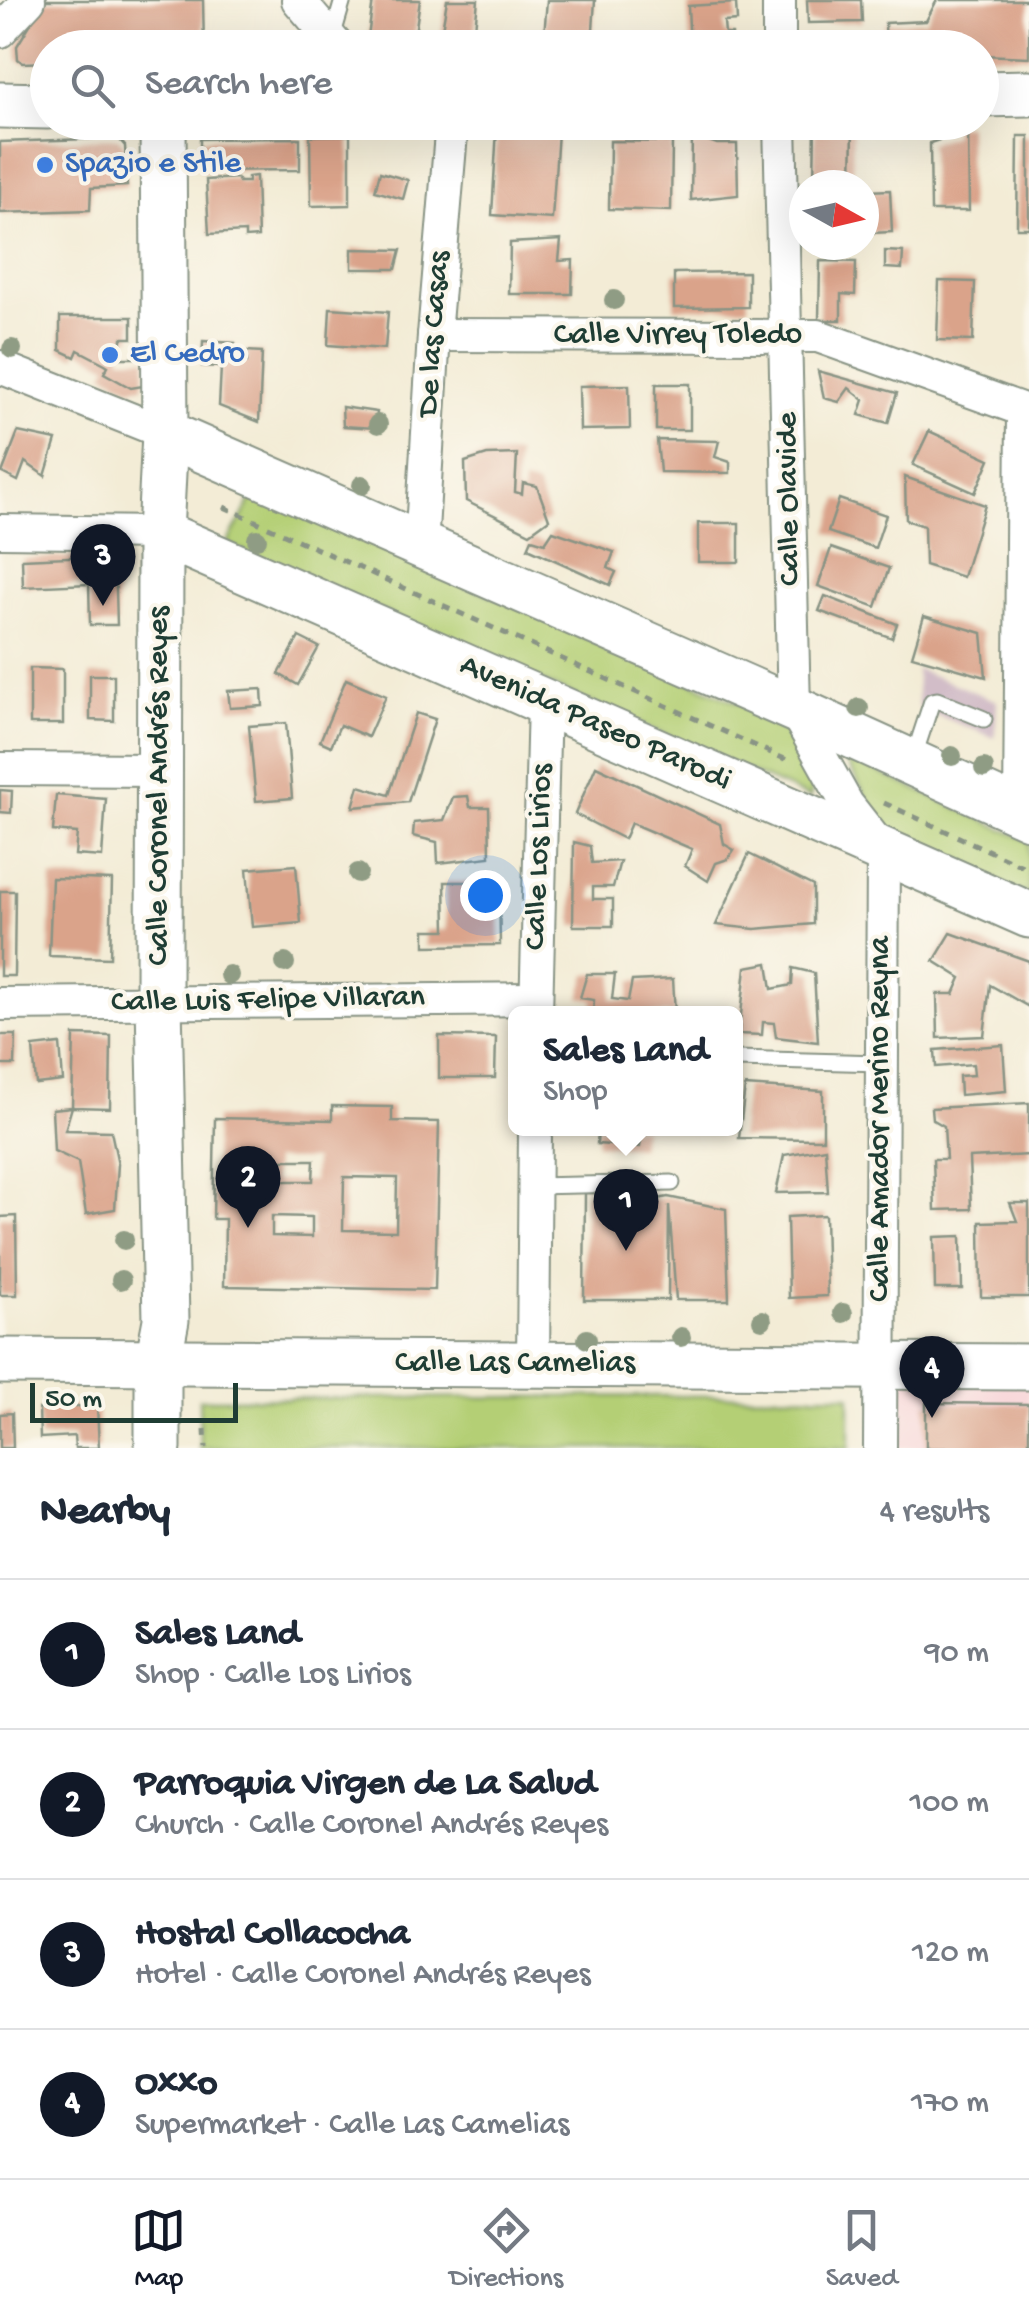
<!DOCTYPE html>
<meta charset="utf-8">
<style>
:root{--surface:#fff;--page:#f6f6f7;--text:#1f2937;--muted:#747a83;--line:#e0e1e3;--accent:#111827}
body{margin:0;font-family:"Gochi Hand",sans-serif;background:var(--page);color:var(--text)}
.compass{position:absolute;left:789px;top:170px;width:90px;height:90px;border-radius:50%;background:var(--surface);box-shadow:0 10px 40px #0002;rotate:98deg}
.scale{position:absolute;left:30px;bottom:25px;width:208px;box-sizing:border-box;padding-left:10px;border:5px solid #1f3d34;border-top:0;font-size:28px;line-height:35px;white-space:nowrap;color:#1f3d34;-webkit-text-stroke:8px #fbf7ec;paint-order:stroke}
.you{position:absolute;left:485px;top:895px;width:35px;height:35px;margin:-25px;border:8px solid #fff;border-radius:50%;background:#1a73e8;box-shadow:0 0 0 15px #1a73e833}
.badge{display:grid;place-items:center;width:65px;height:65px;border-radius:50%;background:var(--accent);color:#fff;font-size:32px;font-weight:700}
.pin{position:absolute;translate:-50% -82px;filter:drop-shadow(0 2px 5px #0008)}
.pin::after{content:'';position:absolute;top:52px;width:35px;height:30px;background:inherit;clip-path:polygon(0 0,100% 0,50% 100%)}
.popup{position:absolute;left:508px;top:1006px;width:235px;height:130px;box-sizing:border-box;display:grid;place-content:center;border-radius:15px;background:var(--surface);filter:drop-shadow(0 2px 8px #0005);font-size:32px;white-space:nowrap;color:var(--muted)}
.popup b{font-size:38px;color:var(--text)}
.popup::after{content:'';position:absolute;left:50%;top:100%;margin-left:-20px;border:20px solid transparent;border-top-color:var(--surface)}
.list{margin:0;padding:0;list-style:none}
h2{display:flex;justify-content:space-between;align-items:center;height:130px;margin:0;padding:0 40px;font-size:42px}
h2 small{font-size:32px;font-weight:400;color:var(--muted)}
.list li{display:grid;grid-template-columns:65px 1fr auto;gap:30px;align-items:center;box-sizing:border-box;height:150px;padding:0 40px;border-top:2px solid var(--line)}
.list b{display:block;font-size:38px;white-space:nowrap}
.list p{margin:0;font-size:32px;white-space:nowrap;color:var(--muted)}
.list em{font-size:32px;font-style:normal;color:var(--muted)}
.icon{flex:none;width:55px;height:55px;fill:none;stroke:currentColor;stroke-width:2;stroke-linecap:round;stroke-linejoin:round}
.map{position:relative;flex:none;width:1029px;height:1448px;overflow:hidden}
.search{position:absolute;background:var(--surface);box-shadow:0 10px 40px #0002;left:30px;right:30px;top:30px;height:110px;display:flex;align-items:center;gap:25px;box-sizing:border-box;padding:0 35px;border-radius:55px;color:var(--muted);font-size:38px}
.sheet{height:730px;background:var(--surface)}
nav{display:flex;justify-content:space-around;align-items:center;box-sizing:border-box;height:140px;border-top:2px solid var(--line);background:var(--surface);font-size:28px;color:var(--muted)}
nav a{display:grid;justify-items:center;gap:5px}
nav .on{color:var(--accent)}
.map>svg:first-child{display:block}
</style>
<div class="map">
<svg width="1029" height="1448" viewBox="0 0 1029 1448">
<rect width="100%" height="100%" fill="#fbf7ec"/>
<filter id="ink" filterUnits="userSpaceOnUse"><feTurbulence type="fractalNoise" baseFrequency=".01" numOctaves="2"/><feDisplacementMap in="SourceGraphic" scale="20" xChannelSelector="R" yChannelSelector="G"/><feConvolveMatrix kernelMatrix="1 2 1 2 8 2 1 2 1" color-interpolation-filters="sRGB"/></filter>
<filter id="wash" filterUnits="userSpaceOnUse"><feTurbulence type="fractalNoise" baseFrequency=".0048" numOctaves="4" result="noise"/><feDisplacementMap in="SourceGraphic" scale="40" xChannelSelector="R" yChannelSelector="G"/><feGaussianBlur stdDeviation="2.25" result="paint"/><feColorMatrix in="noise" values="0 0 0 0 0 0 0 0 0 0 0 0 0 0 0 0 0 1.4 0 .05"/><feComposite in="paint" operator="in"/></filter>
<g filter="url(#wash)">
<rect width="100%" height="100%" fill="#f3ecd6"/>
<path fill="#f7cfd5" d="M880 1371H1029V1448H879Z"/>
<path fill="#d2bdc8" d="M916 669 997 701 995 738 918 708Z"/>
<g fill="#b4cf75" stroke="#6a8654" stroke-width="2.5">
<path d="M255 493 778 720 814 781 810 798 227 544Z"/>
<path d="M843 756 1029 841V895L891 839Z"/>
<path d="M850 1395V1448H200L199 1399Z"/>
</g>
<g id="blocks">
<g fill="#daa38a" fill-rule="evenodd">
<path d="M45 0H203L204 48H48V62L23 63 18 59 17 46Z"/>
<path d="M373 0H420L414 41 367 45Z"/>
<path d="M447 0H478L473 48H439Z"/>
<path d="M547 0H595L592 45 543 48Z"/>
<path d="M807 0H861L862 22 808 23Z"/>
<path d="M937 0H1029V57L982 55V48H886L885 23 926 21Z"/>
<path d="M736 3 737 21 724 22 725 34H732L733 48H690L688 6Z"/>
<path d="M815 123 853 124 852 185H814Z"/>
<path d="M954 125H968L969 211H931L930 143 954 135Z"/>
<path d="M497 128 558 132 552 219 492 215Z"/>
<path d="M350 135V205L311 206 310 136Z"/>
<path d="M692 135 717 144H737L738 195 691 200Z"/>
<path d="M1018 136H1029V228H1017Z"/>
<path d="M118 138 125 146 127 186 91 188 90 210 0 213V142Z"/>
<path d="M300 138V170L200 171V139Z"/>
<path d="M610 141 672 142 671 211 609 209Z"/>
<path d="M380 172 408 180 403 199 375 191Z"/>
<path d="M256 176 258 237 245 238V232L209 234 206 180 237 178 239 182H248V177Z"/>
<path d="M890 190 892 232 871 233 870 215H864V206H869L868 191Z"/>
<path d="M561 240 559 261 573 260 572 294H509L510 243Z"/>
<path d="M352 249 401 250 396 269H352Z"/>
<path d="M885 251 903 252 902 269 885 268Z"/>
<path d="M820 261 856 262 855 295 841 294V320H819Z"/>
<path d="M748 272V307L674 308V273Z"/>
<path d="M939 281 975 282 973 341 937 340Z"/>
<path d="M330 308 388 312 385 349 328 345Z"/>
<path d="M60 317H132V338H122L121 358H147L143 386 131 388 104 373 108 366 105 364 78 350 75 357 60 350Z"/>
<path d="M203 341 235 343V361L247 362V351L262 352 259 422 219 406 221 367 202 366Z"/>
<path d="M818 371 897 393 888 423 859 415 864 400 849 388 839 402 824 398Z"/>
<rect x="656" y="384" width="34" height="46"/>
<path d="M629 385 630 429 580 430 579 386Z"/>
<path d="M342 407 377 412 375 428 343 426Z"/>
<path d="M929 431 990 459 975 493 913 465Z"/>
<path d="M18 432 56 440 45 476 25 462 18 481 2 473Z"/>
<path d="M657 440 719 441 715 457 730 462V473L660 472Z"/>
<path d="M517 454 515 492 522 494 523 483 537 486 549 519 530 533 466 501 465 462 487 455Z"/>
<path d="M905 477 985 505 963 577 925 565 924 526 906 520Z"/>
<path d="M839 499 886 515 875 548 828 532Z"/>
<rect x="698" y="523" width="41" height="39"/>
<path d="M553 531 614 552 608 568 616 572 610 585 528 548 532 539 545 543Z"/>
<path d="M831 548 889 568 876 607 818 586Z"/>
<path d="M115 555 117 625H90L89 584 23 587 22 559Z"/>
<path d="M825 596 897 624 892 638 819 611Z"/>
<path d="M924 616 982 633 986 677 912 656Z"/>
<path d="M299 637 319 647 298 685 279 674Z"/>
<path d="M30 668 63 669V724H30Z"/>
<path d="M90 675H114V721L90 720Z"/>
<path d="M346 679 386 696 368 737 340 725 331 746 320 741Z"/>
<path d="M262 689 263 706 230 708 228 691Z"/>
<path d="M416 713 435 719 408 802 353 807 359 786 389 795Z"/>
<path d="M286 723 292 798 256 801 249 726Z"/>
<path d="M596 766 720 824 724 844 734 850 728 859 716 863 708 881 685 866 692 849 631 823 624 839 575 814Z"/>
<path d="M0 790 12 791 11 813 0 812Z"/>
<path d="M56 795 106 799 102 857 75 855 77 833 53 831Z"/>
<path d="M468 796 470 807H489L490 857 438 863 437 842 413 836 414 823 444 820 453 797Z"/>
<path d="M574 842 590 846 592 863 620 861 613 887H593V899H613V926H573Z"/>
<path d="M749 854 813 886V924L755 929 716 925Z"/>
<path d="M296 865 301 923 252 927 247 869Z"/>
<path d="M52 878 112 880 110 958 49 956Z"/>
<path d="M445 882H499L500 945 425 946V930H446Z"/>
<path d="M0 891H15L14 976H0Z"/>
<path d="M951 933 1029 961V1007L990 985 984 1036 938 1038 937 994H954L961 978 934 961Z"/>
<path d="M768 963 772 989 792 985 793 968 814 973 818 1042 776 1037 774 1023 763 1022 762 1035 739 1034 746 967Z"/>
<path d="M587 974H615L612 999 628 1001 632 981 673 979 675 1014H593L594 1000 580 998Z"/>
<path d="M0 1035H16L15 1065H0Z"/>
<path d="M74 1035 111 1036 110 1108 72 1107Z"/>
<path d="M439 1036 496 1037 495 1078H439Z"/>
<path d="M60 1044 63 1081 36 1084 33 1047Z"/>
<path d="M1003 1045 1006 1091 960 1095 959 1076 974 1075 973 1064 936 1067 935 1050Z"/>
<path d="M745 1086 823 1091V1139L739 1138Z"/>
<path d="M1029 1103V1155L969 1158 971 1209 935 1210 933 1159H946L944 1126 932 1119 931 1108Z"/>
<path d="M332 1106 392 1107V1121L439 1122 435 1290 224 1286 225 1219H213L215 1118 332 1120ZM274 1160H314L313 1181H273ZM344 1177 397 1178 396 1231 343 1230ZM272 1216 312 1217V1237L272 1236Z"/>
<path d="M72 1107 65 1130 111 1131 118 1164 115 1209 86 1214 78 1162 54 1151 52 1109Z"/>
<path d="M598 1128H643L640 1147 597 1144Z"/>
<path d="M825 1148 828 1192 776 1193 784 1155Z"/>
<path d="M585 1193H616L619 1200 641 1202 668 1197 726 1209 729 1300H676L669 1205 668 1300H584Z"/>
<path d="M1010 1203H1029V1297H981L980 1222 1017 1221Z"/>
<path d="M825 1215 827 1296 789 1298 787 1217Z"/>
<path d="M16 1216 17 1295H0V1217Z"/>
<path d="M961 1236 962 1289H935L934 1237Z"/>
<path d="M926 1403 1029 1404V1448H926Z"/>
<path d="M97 1405 99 1448H75L74 1436 40 1438 39 1409Z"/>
<path d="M12 1413 13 1448H0V1414Z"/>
</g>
</g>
</g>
<g filter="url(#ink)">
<use href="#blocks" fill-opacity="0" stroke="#899485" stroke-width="2.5"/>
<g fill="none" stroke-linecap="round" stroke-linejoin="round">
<defs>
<g id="lane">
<path d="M332 38 343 0"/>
<path d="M913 759 932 701 937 700 984 719"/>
<path d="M736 1059 881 1063"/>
<path d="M534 1186 672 1183"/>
</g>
<g id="street">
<path d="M298 0 339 48"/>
<path d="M779 0V48"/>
<path d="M0 31 29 0"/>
<path d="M780 122 794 709 847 804 883 850 880 1448"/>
<path d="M434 335 818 336 1029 412"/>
<path d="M0 367 165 433"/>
<path d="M0 531 160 533"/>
<path d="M421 547 434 335 452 122"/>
<path d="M0 769 160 770"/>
<path d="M1020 812 1023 410"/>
<path d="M0 1004 536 999"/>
<path d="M536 1014 544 701"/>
<path d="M533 1364 535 1128"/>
</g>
<g id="secondary">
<path d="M982 94 1029 93"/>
<path d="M0 105 48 106"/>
<path d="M165 433 794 709 1029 816"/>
<path d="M160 533 1029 915"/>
<path d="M0 1361 1029 1367"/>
<path d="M158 1448V1362L166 1320 159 1003 160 533 165 433 163 122"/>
</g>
</defs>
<use href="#lane" stroke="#899485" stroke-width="19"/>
<use href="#street" stroke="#899485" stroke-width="36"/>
<use href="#secondary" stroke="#899485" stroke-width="49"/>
<g stroke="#899485" stroke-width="5" stroke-dasharray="8 8" stroke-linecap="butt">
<path d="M224 507 787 760"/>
<path d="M884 803 1029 869"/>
<path d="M205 1429 206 1448"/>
</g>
<use href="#lane" stroke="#fff" stroke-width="15"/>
<use href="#street" stroke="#fff" stroke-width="32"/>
<use href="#secondary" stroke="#fff" stroke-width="45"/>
</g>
<g fill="#8f9c84">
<circle cx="614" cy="300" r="10"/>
<circle cx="12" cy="349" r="10"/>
<circle cx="378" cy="424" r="10"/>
<circle cx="362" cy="485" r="10"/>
<circle cx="257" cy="539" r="10"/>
<circle cx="859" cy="708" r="10"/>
<circle cx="952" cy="756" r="10"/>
<circle cx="984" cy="768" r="10"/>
<circle cx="358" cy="873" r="10"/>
<circle cx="285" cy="963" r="10"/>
<circle cx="229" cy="975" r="10"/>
<circle cx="124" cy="1240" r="10"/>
<circle cx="121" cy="1280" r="10"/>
<circle cx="843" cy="1313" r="10"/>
<circle cx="762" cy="1320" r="10"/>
<circle cx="681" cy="1337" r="10"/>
<circle cx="587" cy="1339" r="10"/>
</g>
</g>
<g fill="#3f7fe0" stroke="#fbf7ec" stroke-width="4">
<circle cx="45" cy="165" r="10"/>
<circle cx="110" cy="355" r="10"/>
</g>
<g text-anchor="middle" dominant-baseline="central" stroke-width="8" stroke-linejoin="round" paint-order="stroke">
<g font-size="32" fill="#366cbe" stroke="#fbf7ec" text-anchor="start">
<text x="65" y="165">Spazio e Stile</text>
<text x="130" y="355">El Cedro</text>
</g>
<g font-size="32" fill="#1f3d34" stroke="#fbf7ec">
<text transform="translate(435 334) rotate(-86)">De las Casas</text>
<text x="678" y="336">Calle Virrey Toledo</text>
<text transform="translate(790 499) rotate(-91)">Calle Olavide</text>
<text transform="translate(595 724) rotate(24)">Avenida Paseo Parodi</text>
<text transform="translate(160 786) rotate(-90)">Calle Coronel Andrés Reyes</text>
<text transform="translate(540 857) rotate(-88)">Calle Los Lirios</text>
<text transform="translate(268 1001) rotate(-1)">Calle Luis Felipe Villaran</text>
<text transform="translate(881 1119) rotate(-90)">Calle Amador Merino Reyna</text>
<text x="515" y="1364">Calle Las Camelias</text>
</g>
</g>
</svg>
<svg class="compass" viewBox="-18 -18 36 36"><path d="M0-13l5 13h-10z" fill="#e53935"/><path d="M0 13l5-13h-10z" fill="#747a83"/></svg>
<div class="scale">50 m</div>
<div class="you"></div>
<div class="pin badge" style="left:626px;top:1251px">1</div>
<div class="popup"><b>Sales Land</b>Shop</div>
<div class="pin badge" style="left:248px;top:1228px">2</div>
<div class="pin badge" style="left:103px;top:606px">3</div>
<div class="pin badge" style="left:932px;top:1418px">4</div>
<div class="search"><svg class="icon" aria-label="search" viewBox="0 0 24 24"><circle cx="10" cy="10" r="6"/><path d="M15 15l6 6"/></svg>Search here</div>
</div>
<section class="sheet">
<h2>Nearby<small>4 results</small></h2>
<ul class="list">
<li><span class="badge">1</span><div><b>Sales Land</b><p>Shop · Calle Los Lirios</p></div><em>90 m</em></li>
<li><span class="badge">2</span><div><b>Parroquia Virgen de La Salud</b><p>Church · Calle Coronel Andrés Reyes</p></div><em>100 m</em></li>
<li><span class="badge">3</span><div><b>Hostal Collacocha</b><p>Hotel · Calle Coronel Andrés Reyes</p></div><em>120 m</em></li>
<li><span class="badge">4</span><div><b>Oxxo</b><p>Supermarket · Calle Las Camelias</p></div><em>170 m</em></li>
</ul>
</section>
<nav>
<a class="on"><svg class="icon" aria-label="map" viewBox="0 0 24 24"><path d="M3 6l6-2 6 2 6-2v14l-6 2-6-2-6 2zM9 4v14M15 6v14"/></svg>Map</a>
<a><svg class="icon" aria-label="directions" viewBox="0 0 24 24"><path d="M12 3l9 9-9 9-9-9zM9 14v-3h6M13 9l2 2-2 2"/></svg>Directions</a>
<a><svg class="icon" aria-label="saved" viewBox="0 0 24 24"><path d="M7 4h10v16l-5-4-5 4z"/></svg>Saved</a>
</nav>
